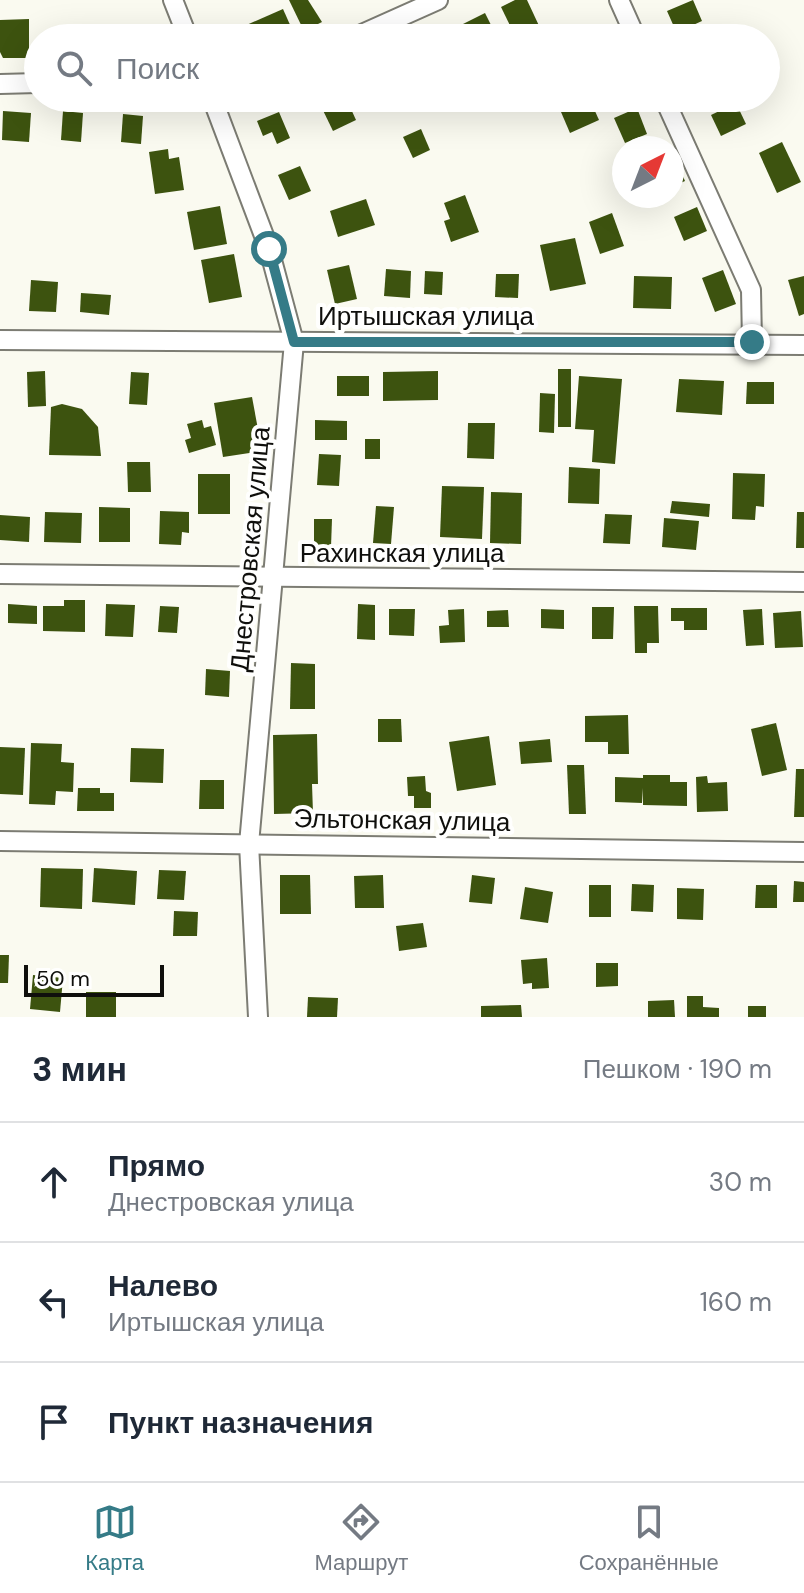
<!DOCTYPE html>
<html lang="ru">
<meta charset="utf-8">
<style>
:root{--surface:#fff;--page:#f6f6f7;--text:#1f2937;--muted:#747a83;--line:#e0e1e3;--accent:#357b87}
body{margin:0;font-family:"DM Sans",sans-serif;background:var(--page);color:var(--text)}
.compass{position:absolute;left:612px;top:136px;width:72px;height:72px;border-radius:50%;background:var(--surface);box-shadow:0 8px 32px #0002;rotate:42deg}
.scale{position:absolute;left:24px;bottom:20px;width:140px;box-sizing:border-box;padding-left:8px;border:4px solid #0f0f0c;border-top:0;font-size:22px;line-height:28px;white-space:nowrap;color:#0f0f0c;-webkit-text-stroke:6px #fffffe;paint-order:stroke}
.stop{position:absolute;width:24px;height:24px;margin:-18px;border:6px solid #357b87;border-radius:50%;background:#fff}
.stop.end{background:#357b87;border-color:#fff;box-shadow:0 2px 8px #0008}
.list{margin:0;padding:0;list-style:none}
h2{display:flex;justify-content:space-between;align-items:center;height:104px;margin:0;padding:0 32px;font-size:34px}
h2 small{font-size:26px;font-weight:400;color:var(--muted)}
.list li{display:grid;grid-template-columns:52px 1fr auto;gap:24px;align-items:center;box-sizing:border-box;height:120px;padding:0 32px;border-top:2px solid var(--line)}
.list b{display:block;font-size:30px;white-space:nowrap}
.list p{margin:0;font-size:26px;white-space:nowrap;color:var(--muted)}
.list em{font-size:26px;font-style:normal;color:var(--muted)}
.icon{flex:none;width:44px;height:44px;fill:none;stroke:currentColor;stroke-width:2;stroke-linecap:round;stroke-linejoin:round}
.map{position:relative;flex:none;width:804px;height:1017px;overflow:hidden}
.search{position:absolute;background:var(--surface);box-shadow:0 8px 32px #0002;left:24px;right:24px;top:24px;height:88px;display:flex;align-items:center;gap:20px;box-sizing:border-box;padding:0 28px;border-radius:44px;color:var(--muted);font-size:30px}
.sheet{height:464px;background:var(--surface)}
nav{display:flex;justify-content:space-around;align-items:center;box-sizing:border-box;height:112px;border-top:2px solid var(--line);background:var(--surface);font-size:22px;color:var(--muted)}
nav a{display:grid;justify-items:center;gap:4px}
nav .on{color:var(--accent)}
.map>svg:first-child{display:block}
</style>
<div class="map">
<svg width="804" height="1017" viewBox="0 0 804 1017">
<rect width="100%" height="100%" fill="#fafaf0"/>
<g fill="#3d530f">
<path d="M289 0H308L322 22 304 31Z"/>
<path d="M515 0H527L541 30 524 38H516L501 7Z"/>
<path d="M693 0 702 21 691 26 696 38H679L667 11Z"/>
<path d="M283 9 295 36 247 38 242 27Z"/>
<path d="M485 13 497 37 455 38 451 30Z"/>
<path d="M29 19V58H3L0 52V20Z"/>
<path d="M145 27 146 38H112L111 29Z"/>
<path d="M76 31V38H43V32Z"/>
<path d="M317 98H346L356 120 333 131Z"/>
<path d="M590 100 599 120 570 133 561 112Z"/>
<path d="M736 103 746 124 721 136 711 115Z"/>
<path d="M637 108 647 134 625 143 614 118Z"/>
<path d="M3 111 31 113 29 142 2 140Z"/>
<path d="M63 111 83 113 81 142 61 140Z"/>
<path d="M279 112 290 138 277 144 272 132 263 136 257 121Z"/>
<path d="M123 114 143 116 141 144 121 142Z"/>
<path d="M421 129 430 150 413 158 403 137Z"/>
<path d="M782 142 801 182 777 193 759 153Z"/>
<path d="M168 149 169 159 179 157 184 190 155 194 149 152Z"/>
<path d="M675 158 685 181 672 187V160Z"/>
<path d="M300 166 311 191 289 200 278 175Z"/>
<path d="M465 195 479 232 451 242 444 221 450 219 444 203Z"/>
<path d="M366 199 375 225 338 237 330 211Z"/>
<path d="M220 206 227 244 194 250 187 212Z"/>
<path d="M697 207 707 231 684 241 674 217Z"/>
<path d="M612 213 624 246 600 254 589 222Z"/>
<path d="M575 238 586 284 550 291 540 245Z"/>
<path d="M234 254 242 297 209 303 201 260Z"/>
<path d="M349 265 357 299 335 304 327 270Z"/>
<path d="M386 269 411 271 410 298 384 296Z"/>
<path d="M723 270 736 304 715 312 702 278Z"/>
<path d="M425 271 443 272 442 295 424 294Z"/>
<path d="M496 274H519L518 298 495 297Z"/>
<path d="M634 276 672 277 671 309 633 308Z"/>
<path d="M804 276V314L799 316 788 280Z"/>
<path d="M31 280 58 282 56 312 29 311Z"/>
<path d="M81 293 111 295 109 315 80 312Z"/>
<rect x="558" y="369" width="13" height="58"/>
<path d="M45 371 46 406 28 407 27 372Z"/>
<path d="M438 371V400L383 401V372Z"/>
<path d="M131 372 149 373 147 405 129 404Z"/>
<rect x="337" y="376" width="32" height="20"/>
<path d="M579 376 622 379 615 464 592 462 594 430 575 429Z"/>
<path d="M679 379 724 381 722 415 676 412Z"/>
<path d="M747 382H774V404H746Z"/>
<path d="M540 393 555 394 554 433 539 432Z"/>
<path d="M252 397 262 451 223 457 214 403Z"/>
<path d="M62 404 82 409 98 427 101 456 49 455 51 407Z"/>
<path d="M202 420 204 428 211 426 216 445 189 453 185 440 191 438 187 424Z"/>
<path d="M315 420 347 421V440H315Z"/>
<path d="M468 423H495L494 459 467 458Z"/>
<rect x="365" y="439" width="15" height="20"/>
<path d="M319 454 341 455 339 486 317 485Z"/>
<path d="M127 462H150L151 492H128Z"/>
<path d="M569 467 600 469 599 504 568 503Z"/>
<path d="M733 473 765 474 764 507 756 506 755 520 732 519Z"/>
<rect x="198" y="474" width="32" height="40"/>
<path d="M442 486 484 487 482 539 440 537Z"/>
<path d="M491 492 522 493 521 544 490 543Z"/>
<path d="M672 501 710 504 709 517 670 513Z"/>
<path d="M376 506 394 507 391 544 373 543Z"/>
<path d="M99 507 130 508V542H99Z"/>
<path d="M160 511 189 512V533L182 532 181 545 159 544Z"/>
<path d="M45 512 82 513 81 543 44 542Z"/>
<path d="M797 512H804V548H796Z"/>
<path d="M605 514 632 515 630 544 603 543Z"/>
<path d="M0 515 30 517 29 542 0 540Z"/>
<path d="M664 518 699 521 696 550 662 547Z"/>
<path d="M314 519H332L331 547H314Z"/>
<path d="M64 600H85V632L43 631V606H64Z"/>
<path d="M8 604 37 606V624L8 623Z"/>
<path d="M106 604 135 605 133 637 105 636Z"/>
<path d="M358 604 375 605V640L357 639Z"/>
<path d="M160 606 179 607 177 633 158 632Z"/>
<path d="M634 606H658L659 643H647V653H635Z"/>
<path d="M592 607H614L613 639H592Z"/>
<path d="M671 608H707V630H684V621H671Z"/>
<path d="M389 609H415L414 636 389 635Z"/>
<path d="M464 609 465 642 440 643 439 626 449 625 448 610Z"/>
<path d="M541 609 564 610V629L541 628Z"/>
<path d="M762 609 764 645 746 646 743 610Z"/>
<path d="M508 610 509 627H487V611Z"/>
<path d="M801 611 803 647 775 648 773 613Z"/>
<path d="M291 663 315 664V709H290Z"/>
<path d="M206 669 230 671 229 697 205 695Z"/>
<path d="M628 715 629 754H608V742H585V716Z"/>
<path d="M378 719H401L402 742H378Z"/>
<path d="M776 723 787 770 762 776 751 729Z"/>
<path d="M317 734 318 784H312L313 813 274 814 273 735Z"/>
<path d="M489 736 496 785 457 791 449 742Z"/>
<path d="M550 739 552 762 521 764 519 742Z"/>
<path d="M31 743 62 744 61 762 74 763 73 792 56 791 55 805 29 804Z"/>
<path d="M0 747 25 748 23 795 0 794Z"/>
<path d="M131 748 164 749 163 783 130 782Z"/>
<path d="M567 765H584L586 814H569Z"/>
<path d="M796 769H804V817H794Z"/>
<path d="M643 775H670V782H687V806L643 805V788L642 803 615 802V777L643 778Z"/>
<path d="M425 776 426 791 431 793V808H414V796H408L407 777Z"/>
<path d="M707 776 708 783 727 782 728 811 697 812 696 777Z"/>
<path d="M200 780H224V809H199Z"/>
<path d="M78 788H100V793H114V811H77Z"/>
<path d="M41 868 83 869 82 909 40 907Z"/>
<path d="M94 868 137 871 135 905 92 902Z"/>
<path d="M159 870 186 871 184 900 157 899Z"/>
<path d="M280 875H310L311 914H280Z"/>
<path d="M383 875 384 908H355L354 876Z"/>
<path d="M472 875 495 878 492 904 469 902Z"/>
<path d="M794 881 804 882V902H793Z"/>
<path d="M632 884 654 885 653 912 631 911Z"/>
<rect x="589" y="885" width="22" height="32"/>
<path d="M756 885H777V908H755Z"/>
<path d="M525 887 553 892 548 923 520 919Z"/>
<path d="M677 888 704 889 703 920 677 919Z"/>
<path d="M174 911 198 912 197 936H173Z"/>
<path d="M423 923 427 947 399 951 396 926Z"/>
<path d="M0 955H9L8 983H0Z"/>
<path d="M547 958 549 988 532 989V983L523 984 521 960Z"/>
<path d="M596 963H618V986L596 987Z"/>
<path d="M33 975 63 978 60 1012 30 1009Z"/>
<rect x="86" y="992" width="30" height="25"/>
<path d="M687 996H703V1007L719 1008V1017H687Z"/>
<path d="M308 997 338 998 337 1017H307Z"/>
<path d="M674 1000 675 1017H648V1001Z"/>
<path d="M521 1005 522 1017H481V1006Z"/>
<rect x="748" y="1006" width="18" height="11"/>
</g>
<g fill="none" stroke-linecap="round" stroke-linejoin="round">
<defs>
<g id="street">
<path d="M173 0 188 38"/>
<path d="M619 0 636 38"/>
<path d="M353 38 438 0"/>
<path d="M0 84 38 83"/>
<path d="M212 98 269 249 294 342 249 844 258 1017"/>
<path d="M664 98 751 290 752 342"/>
<path d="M0 340 804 345"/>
<path d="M0 574 804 582"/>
<path d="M0 841 804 852"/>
</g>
</defs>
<use href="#street" stroke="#7c7c73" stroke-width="22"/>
<use href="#street" stroke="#fff" stroke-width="18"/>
</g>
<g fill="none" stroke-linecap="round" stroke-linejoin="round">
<path stroke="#357b87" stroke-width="10" d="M269 249 294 342H752"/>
</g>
<g text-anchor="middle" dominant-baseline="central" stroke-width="8" stroke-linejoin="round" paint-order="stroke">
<g font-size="26" fill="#0f0f0c" stroke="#fffffe">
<text x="426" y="316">Иртышская улица</text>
<text transform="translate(250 549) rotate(-85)">Днестровская улица</text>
<text x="402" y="553">Рахинская улица</text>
<text transform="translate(402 820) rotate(1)">Эльтонская улица</text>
</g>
</g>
</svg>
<svg class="compass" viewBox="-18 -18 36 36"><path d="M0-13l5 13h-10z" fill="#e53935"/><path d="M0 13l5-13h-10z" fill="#747a83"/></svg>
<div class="scale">50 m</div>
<div class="stop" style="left:269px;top:249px"></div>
<div class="stop end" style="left:752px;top:342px"></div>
<div class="search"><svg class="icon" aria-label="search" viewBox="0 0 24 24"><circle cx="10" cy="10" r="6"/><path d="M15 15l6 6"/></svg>Поиск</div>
</div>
<section class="sheet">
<h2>3 мин<small>Пешком · 190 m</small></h2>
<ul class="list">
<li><svg class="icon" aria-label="ahead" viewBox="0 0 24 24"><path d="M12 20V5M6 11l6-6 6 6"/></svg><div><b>Прямо</b><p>Днестровская улица</p></div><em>30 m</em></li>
<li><svg class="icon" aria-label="left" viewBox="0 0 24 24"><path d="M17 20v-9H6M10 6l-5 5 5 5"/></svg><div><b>Налево</b><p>Иртышская улица</p></div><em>160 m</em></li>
<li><svg class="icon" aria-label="arrive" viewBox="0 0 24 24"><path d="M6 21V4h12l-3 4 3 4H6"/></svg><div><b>Пункт назначения</b></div></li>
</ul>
</section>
<nav>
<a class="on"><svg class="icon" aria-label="map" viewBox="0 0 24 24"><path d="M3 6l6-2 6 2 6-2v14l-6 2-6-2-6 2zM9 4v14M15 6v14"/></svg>Карта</a>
<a><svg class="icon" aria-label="directions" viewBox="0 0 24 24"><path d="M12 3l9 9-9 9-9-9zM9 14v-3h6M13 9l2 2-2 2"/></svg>Маршрут</a>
<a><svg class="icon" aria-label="saved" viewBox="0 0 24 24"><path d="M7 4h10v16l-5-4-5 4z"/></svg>Сохранённые</a>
</nav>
